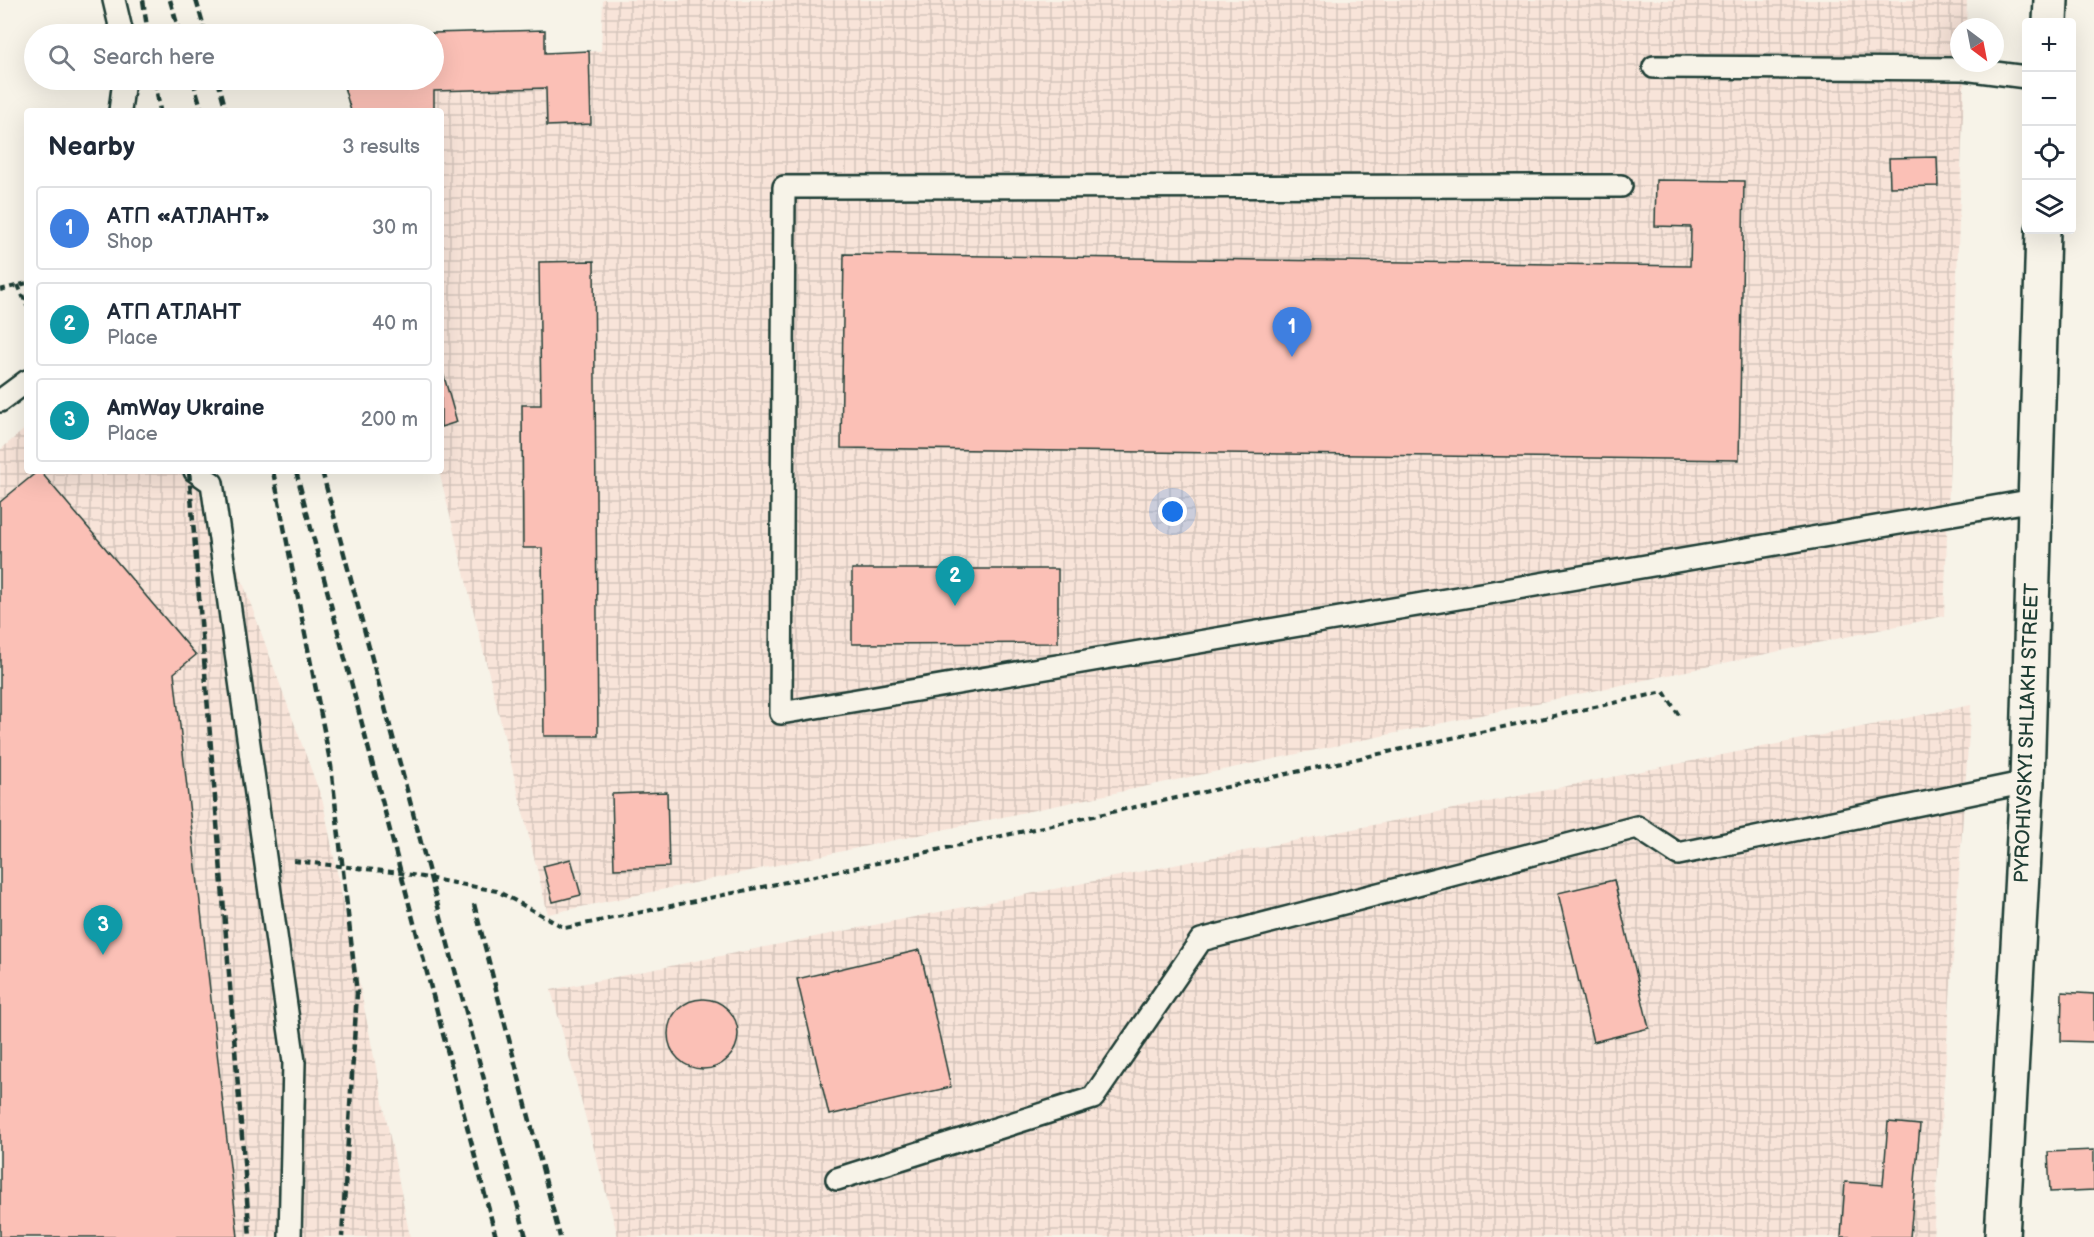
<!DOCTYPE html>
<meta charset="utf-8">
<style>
:root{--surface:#fff;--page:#f2f2f3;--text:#1f2937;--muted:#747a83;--line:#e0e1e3;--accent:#db2777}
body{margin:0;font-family:"Balsamiq Sans",sans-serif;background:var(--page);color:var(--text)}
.controls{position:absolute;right:18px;top:18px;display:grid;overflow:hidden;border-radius:6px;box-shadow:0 6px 24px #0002}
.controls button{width:54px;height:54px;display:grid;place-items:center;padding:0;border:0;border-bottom:2px solid var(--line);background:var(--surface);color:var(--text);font:30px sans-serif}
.compass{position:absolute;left:1950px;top:18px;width:54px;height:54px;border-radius:50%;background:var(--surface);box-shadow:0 6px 24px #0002;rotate:148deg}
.you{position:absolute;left:1173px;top:512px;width:21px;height:21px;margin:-15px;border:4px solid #fff;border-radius:50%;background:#1a73e8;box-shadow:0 0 0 9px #1a73e833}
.badge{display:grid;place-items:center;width:39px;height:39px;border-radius:50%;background:var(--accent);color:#fff;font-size:20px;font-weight:700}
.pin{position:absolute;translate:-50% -50px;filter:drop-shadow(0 2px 3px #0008)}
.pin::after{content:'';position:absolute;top:32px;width:21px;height:18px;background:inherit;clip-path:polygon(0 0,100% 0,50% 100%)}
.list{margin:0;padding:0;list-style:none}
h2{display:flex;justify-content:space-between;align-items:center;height:78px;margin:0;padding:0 24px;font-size:26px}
h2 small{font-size:20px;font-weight:400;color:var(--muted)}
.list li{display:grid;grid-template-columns:39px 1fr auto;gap:18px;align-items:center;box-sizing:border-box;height:84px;margin:0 12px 12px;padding:0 12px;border:2px solid var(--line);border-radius:6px}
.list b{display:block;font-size:22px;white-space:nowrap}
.list p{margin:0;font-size:20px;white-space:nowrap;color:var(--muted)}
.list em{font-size:20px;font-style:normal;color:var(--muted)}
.icon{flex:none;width:33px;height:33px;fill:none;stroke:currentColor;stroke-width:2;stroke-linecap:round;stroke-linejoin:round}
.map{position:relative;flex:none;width:2094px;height:1237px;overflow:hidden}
.search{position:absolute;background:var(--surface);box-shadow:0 6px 24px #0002;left:24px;top:24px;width:420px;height:66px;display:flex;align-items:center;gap:15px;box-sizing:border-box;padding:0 21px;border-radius:33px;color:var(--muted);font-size:22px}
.panel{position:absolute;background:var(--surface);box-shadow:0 6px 24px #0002;left:24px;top:108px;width:420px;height:366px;border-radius:6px}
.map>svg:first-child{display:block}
</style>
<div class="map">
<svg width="2094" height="1237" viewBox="0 0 2094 1237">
<defs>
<pattern id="industrial-grid" width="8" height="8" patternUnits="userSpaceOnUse" patternTransform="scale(1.5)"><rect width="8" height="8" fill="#f8e4d9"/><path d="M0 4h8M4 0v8" fill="none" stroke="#d4c4bb"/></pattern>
</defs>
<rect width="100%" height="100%" fill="#f7f3e8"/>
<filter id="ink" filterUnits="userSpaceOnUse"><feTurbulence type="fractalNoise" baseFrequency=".0167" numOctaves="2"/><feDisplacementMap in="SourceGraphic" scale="12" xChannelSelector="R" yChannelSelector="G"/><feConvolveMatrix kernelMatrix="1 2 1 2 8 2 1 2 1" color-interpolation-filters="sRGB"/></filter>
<g filter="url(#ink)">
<g fill="url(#industrial-grid)">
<path d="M603 0H1967L1966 27H1959V63H1965L1944 616 548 914 439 471H441V111H350L342 80H434V34L545 30 546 53 601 51Z"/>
<path d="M27 427V471H202L323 802 410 1237H0V450Z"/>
<path d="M1971 705 1933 1237H618L551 990Z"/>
</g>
<g fill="#fbc0b6" stroke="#1f3d34" stroke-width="1.5">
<path d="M545 30V53L589 51 591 124 547 126 546 88 434 91V111H351L342 80H434L432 33Z"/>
<path d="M1937 157 1938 186 1890 187 1889 158Z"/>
<path d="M1656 180 1744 181 1739 460 841 448 844 254 1690 266 1691 227 1655 226Z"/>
<path d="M594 261 598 736H544L542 548H523L522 405H541L539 262Z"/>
<path d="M441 366 457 422 441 427Z"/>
<path d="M38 471H40L196 655 174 673 238 1237H0V502Z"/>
<path d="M852 569H1058V643L852 644Z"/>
<path d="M667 792 669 867 614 869 612 794Z"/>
<path d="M571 859 581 895 553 902 543 866Z"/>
<path d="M1614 880 1649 1028 1593 1042 1558 893Z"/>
<path d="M920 950 951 1087 829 1115 797 979Z"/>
<path d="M2062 992 2094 994V1042L2061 1041Z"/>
<circle cx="703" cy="1034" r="35"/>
<path d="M1888 1122 1920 1125 1910 1237H1841L1845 1182 1883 1185Z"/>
<path d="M2094 1150V1190L2050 1192 2048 1152Z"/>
</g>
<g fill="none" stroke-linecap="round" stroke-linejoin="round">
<defs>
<g id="service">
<path d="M114 0 122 34"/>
<path d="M1654 67 1964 69 2026 77"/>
<path d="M120 111 124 80"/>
<path d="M1621 186 784 187 781 713 2035 500"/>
<path d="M0 401 27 381"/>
<path d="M195 471 212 483 294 1062 290 1237"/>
<path d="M837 1179 1093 1098 1201 940 1637 827 1678 854 2027 782"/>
</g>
<g id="tertiary">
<path d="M2050 22 2051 0"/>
<path d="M2002 1237 2027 782 2043 230"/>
</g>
</defs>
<use href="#service" stroke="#1f3d34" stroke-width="26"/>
<use href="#tertiary" stroke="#1f3d34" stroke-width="38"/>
<g stroke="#1f3d34" stroke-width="4" stroke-dasharray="6 4.5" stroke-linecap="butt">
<path d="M18 285 27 306"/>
<path d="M0 290 27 283"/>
<path d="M294 861 401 873 497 891 565 928 882 862 1664 692 1680 717"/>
</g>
<use href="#service" stroke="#f7f3e8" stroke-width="21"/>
<use href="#tertiary" stroke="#f7f3e8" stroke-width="33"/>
<g stroke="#1f3d34" stroke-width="4.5" stroke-dasharray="9 4.5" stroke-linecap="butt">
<path d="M143 0 148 34"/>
<path d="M170 0 180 34"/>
<path d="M196 0 206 34"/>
<path d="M155 80 160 111"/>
<path d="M193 80 202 111"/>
<path d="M218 80 226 111"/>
<path d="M189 471 250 1237"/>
<path d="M273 471 331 766 357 993 342 1237"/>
<path d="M296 471 496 1237"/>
<path d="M322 471 526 1237"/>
<path d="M474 904 560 1237"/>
</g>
</g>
</g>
<g text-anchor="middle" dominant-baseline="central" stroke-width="6" stroke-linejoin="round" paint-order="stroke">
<g font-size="20" fill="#1f3d34" stroke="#f7f3e8">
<text transform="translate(2027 733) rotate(-88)">PYROHIVSKYI SHLIAKH STREET</text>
</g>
</g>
</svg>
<div class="controls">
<button>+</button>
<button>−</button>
<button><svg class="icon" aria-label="locate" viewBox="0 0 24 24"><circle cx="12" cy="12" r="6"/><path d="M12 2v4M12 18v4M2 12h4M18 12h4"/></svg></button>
<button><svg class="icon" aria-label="layers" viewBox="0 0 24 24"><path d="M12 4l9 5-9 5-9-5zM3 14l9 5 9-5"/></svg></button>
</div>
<svg class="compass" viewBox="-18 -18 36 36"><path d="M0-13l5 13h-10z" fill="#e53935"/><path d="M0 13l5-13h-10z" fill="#747a83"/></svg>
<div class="you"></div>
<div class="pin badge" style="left:1292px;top:357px;background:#3f7fe0">1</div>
<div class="pin badge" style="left:955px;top:606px;background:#0f9aa8">2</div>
<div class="pin badge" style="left:103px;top:955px;background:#0f9aa8">3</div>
<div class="search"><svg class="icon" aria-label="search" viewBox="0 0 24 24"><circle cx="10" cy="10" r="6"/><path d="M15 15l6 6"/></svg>Search here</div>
<section class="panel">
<h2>Nearby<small>3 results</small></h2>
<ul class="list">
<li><span class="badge" style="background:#3f7fe0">1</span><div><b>АТП «АТЛАНТ»</b><p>Shop</p></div><em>30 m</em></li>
<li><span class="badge" style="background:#0f9aa8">2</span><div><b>АТП АТЛАНТ</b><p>Place</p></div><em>40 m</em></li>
<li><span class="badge" style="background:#0f9aa8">3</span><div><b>AmWay Ukraine</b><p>Place</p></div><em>200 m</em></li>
</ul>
</section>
</div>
